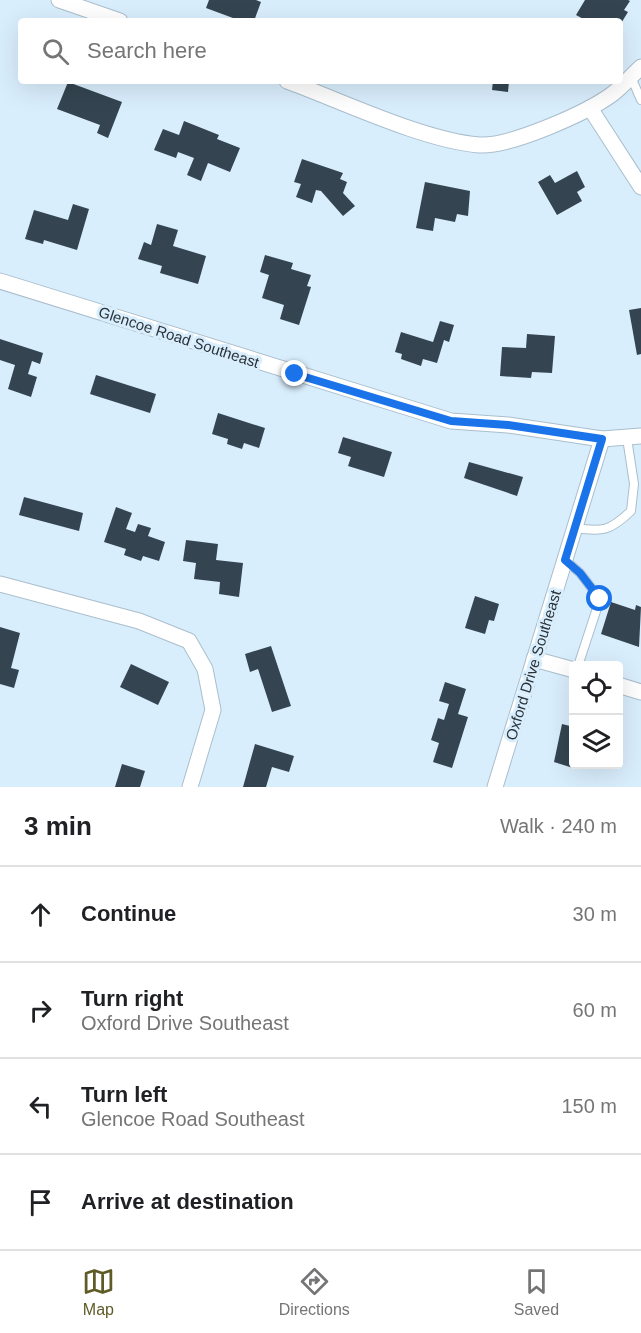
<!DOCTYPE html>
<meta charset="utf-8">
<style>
:root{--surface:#fff;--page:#f2f2f2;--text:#202124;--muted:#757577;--line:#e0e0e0;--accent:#5f5b27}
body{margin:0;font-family:Helvetica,sans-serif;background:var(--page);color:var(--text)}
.controls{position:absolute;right:18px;bottom:18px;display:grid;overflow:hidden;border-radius:6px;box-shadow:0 6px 24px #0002}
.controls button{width:54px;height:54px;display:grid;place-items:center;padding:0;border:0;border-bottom:2px solid var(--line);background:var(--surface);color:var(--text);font:30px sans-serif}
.stop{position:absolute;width:18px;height:18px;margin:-14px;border:4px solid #1a73e8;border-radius:50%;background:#fff}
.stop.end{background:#1a73e8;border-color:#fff;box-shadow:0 2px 6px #0008}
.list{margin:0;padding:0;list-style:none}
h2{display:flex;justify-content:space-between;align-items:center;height:78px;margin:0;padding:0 24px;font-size:26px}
h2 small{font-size:20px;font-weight:400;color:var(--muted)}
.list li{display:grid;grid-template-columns:39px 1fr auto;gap:18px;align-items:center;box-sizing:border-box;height:96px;padding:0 24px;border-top:2px solid var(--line)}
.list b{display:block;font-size:22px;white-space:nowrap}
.list p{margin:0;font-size:20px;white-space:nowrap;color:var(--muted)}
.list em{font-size:20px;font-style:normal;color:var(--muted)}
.icon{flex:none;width:33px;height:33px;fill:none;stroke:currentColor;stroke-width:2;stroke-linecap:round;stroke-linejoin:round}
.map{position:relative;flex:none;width:641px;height:787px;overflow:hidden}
.search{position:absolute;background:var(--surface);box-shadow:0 6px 24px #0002;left:18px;right:18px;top:18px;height:66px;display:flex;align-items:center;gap:15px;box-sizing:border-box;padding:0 21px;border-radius:6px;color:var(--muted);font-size:22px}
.sheet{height:462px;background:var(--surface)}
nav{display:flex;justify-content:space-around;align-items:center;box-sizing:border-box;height:84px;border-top:2px solid var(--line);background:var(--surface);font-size:16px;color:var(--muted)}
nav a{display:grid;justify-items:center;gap:3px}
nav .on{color:var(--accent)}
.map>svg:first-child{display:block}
</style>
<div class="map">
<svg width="641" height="787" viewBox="0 0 641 787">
<rect width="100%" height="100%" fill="#d9eefd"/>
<g fill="#344551">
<path d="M209 0H256L261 2 254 21H241L206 8Z"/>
<path d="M585 0H628L630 1 624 10 628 12 620 25V21H587L576 15Z"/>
<path d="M493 81H509L508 92 492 90Z"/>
<path d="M68 82 122 102 108 138 97 133 100 125 57 109Z"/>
<path d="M184 121 219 135 217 139 240 148 230 172 208 163 201 181 187 175 194 158 178 152 176 158 154 150 163 129 179 135Z"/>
<path d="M302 159 343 173 340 179 347 182 343 193 355 206 343 216 321 191 316 190 312 203 296 197 301 184 294 182Z"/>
<path d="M577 171 585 187 577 192 582 201 557 215 538 182 550 175 555 183Z"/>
<path d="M425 182 470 191 468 216 457 214 455 222 435 218 433 231 416 228Z"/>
<path d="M73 204 89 209 77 250 44 240 43 244 25 239 34 210 68 220Z"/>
<path d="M157 224 178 230 173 246 206 256 198 284 160 273 162 266 138 259 144 242 151 245Z"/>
<path d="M265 255 293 263 291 269 311 275 307 286 311 287 299 325 280 319 284 305 262 298 269 275 260 272Z"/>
<path d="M641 308V354L637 355 629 310Z"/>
<path d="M440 321 454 325 449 342 444 340 437 363 423 359 421 366 401 359 402 354 395 352 401 332 433 342Z"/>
<path d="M527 334 555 336 552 373 532 372 531 378 500 376 502 347 526 348Z"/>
<path d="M0 339 43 353 40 364 32 361 28 374 37 377 31 397 8 389 15 365 0 360Z"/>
<path d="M96 375 156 394 150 413 90 394Z"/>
<path d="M218 413 265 428 259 448 244 443 242 449 227 444 228 439 212 434Z"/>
<path d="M343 437 392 452 384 477 348 466 351 457 338 453Z"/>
<path d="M469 462 523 477 517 496 464 478Z"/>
<path d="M24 497 83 513 79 531 19 515Z"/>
<path d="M116 507 132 513 126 529 135 532 138 524 151 528 148 536 165 542 159 561 143 556 141 561 124 555 126 549 104 542Z"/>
<path d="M186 540 218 544 216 560 243 563 239 597 219 594 220 582 194 579 196 563 183 561Z"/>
<path d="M475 596 499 604 494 621 489 620 485 634 465 628Z"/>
<path d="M611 602 635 610 636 605 641 607 639 647 601 634Z"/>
<path d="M0 627 20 633 11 668 19 670 14 688 0 684Z"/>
<path d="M271 646 291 706 272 712 258 669 250 672 245 654Z"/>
<path d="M131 664 169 682 158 705 120 687Z"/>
<path d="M445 682 466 689 458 714 468 717 452 768 433 762 439 743 431 740 438 718 444 720 449 704 439 701Z"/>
<path d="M562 724 574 727 573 768 554 762Z"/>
<path d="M255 744 294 756 289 772 272 767 266 787H243Z"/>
<path d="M122 764 145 771 140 787H115Z"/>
</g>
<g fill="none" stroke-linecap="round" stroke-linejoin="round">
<defs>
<g id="service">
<path d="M631 77 641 100"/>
<path d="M575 528C603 532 610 531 631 511L634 484 627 438"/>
<path d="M565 560 580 573 600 599 578 666"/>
</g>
<g id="minor">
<path d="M59 0 120 21"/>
<path d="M287 81C342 101 422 140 479 145 510 147 586 113 611 95 622 87 631 76 641 67"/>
<path d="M590 108 641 187"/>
<path d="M0 281 451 421 508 425 602 439 641 436"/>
<path d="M0 584 139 621 189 641 205 669 213 710 190 787"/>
<path d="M534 659 574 670"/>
<path d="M618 685 641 692"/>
<path d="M495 787 602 439"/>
</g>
</defs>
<use href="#service" stroke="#aabecc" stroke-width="10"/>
<use href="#minor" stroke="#aabecc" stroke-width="17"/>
<use href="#service" stroke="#fff" stroke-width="8"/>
<use href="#minor" stroke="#fff" stroke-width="15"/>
</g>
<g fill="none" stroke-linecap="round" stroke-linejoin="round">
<path stroke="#1a73e8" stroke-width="8" d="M295 374 451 421 508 425 602 439 565 560 580 573 600 599"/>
</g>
<g text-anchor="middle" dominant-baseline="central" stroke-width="6" stroke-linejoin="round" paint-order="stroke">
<g font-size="15" fill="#2b3339" stroke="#d9eefd">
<text transform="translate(179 337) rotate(18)">Glencoe Road Southeast</text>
<text transform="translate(533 665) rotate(-73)">Oxford Drive Southeast</text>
</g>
</g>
</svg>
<div class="controls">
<button><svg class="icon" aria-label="locate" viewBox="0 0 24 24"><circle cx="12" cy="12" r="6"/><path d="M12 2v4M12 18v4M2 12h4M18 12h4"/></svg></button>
<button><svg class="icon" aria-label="layers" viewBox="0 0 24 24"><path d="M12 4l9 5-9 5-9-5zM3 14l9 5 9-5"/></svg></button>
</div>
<div class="stop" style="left:600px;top:599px"></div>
<div class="stop end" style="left:295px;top:374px"></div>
<div class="search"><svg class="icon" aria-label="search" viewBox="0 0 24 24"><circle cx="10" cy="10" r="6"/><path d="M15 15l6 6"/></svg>Search here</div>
</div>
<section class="sheet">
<h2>3 min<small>Walk · 240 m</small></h2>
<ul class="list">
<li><svg class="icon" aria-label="ahead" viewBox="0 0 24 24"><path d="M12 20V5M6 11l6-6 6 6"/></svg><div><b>Continue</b></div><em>30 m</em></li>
<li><svg class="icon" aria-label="right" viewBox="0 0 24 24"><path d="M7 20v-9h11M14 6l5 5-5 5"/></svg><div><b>Turn right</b><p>Oxford Drive Southeast</p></div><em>60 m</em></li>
<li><svg class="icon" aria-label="left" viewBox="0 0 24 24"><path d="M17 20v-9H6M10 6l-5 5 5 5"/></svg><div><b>Turn left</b><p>Glencoe Road Southeast</p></div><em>150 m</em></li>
<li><svg class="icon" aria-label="arrive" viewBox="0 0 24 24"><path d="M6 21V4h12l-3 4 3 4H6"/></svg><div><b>Arrive at destination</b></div></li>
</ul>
</section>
<nav>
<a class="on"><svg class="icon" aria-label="map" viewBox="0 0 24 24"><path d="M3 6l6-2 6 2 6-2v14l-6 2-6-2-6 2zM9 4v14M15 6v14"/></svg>Map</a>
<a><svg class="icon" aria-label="directions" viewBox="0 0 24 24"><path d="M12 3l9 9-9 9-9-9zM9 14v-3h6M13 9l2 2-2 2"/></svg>Directions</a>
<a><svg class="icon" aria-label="saved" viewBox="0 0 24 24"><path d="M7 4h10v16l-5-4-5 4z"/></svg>Saved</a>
</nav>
